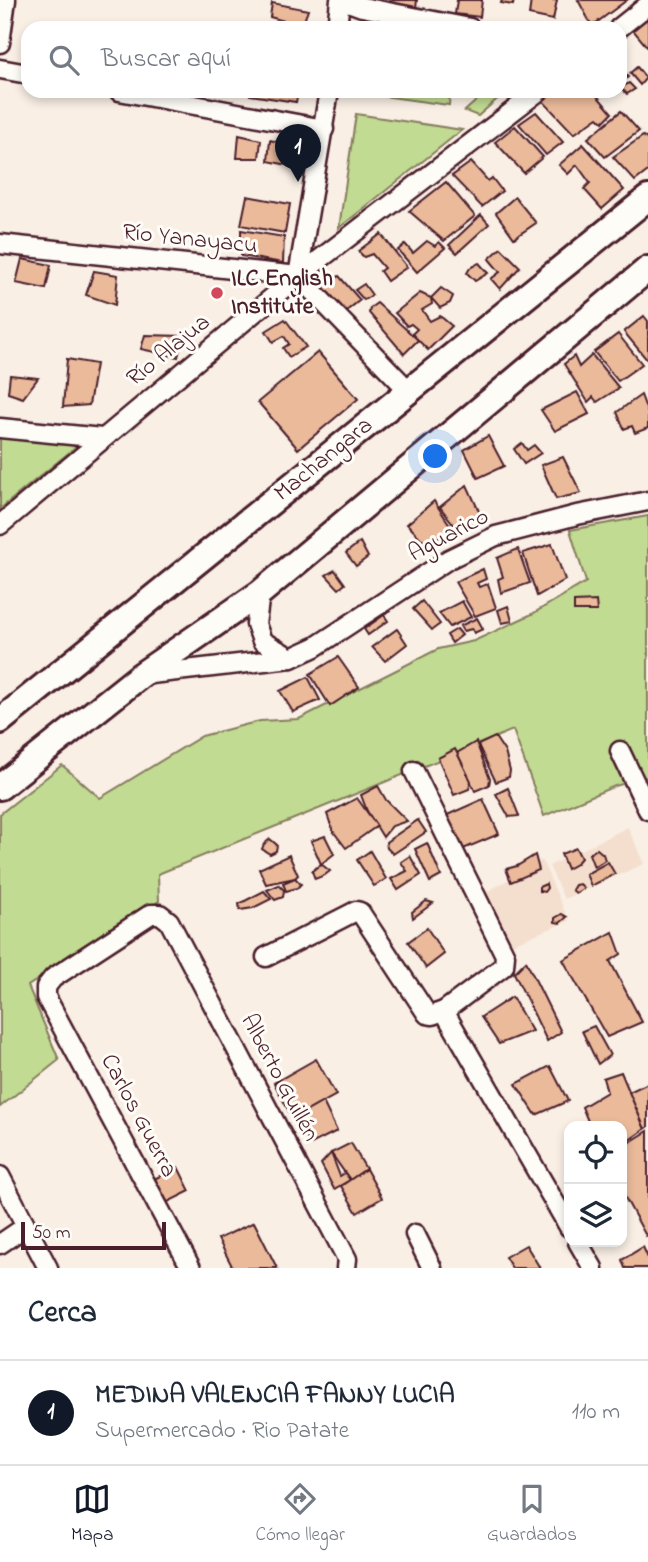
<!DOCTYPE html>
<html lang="es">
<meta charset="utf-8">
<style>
:root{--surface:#fff;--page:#f6f6f7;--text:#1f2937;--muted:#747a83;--line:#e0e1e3;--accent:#111827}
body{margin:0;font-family:"Indie Flower",sans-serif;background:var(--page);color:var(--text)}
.controls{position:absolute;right:21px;bottom:21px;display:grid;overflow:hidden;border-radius:14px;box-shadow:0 4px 10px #0003}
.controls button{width:63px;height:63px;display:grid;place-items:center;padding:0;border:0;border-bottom:2px solid var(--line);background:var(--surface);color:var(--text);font:35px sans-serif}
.scale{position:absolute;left:21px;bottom:18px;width:145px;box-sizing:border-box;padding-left:7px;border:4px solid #4a1f2b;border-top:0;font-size:19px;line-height:24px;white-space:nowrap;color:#4a1f2b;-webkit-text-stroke:5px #fdfcf7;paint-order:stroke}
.you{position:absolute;left:436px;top:457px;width:24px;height:24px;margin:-18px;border:5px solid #fff;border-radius:50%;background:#1a73e8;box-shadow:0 0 0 10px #1a73e833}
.badge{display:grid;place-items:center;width:46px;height:46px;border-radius:50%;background:var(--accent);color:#fff;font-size:23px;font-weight:700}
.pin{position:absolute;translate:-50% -58px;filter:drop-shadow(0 2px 4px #0008)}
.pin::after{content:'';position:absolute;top:37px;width:24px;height:21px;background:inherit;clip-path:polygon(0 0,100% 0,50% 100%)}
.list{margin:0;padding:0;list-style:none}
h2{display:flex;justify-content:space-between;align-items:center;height:91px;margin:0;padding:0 28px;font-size:30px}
h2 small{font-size:23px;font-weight:400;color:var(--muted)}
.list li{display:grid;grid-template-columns:46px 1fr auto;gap:21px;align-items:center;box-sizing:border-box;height:105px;padding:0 28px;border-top:2px solid var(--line)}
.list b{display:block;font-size:26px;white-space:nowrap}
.list p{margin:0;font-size:23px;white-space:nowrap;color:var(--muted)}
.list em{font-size:23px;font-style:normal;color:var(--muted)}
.icon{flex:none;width:38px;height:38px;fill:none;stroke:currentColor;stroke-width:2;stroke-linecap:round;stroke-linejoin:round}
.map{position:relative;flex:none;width:648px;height:1268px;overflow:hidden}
.search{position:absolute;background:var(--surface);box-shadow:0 4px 10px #0003;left:21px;right:21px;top:21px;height:77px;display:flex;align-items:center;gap:18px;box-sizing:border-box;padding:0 24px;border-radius:21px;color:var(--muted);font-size:26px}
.sheet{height:196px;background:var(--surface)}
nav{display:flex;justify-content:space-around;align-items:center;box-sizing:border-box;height:98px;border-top:2px solid var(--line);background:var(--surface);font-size:19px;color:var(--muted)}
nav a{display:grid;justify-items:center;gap:4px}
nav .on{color:var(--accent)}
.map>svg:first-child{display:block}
</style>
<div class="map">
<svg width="648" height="1268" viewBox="0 0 648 1268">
<rect width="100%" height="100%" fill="#f9efe5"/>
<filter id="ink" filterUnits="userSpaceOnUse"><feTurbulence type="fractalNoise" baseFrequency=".0143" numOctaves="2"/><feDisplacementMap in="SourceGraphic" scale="14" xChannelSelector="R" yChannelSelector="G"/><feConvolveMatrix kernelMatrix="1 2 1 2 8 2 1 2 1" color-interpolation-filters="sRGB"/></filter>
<g filter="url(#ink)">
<g fill="#f4dfcf">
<path d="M628 827 644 864 564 899 549 866Z"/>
<path d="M542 860 569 921 512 944 485 893Z"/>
</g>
<g fill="#c1db92" stroke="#867d5e" stroke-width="2">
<path d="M360 91H450L449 105 360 93Z"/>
<path d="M487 91H501L504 93 478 116 465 111Z"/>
<path d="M356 114 462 130 339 228Z"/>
<path d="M0 436 77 446 0 509Z"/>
<path d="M648 516V777L615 786 544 816 513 730 158 874 159 901 28 986 59 1060 0 1107V814L62 765 100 798 202 736 260 721 299 719 438 649 474 641 532 614 586 582 570 530Z"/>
</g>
<g fill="#eaba9b" stroke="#4a1f2b" stroke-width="2">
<path d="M390 0H417L416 8 389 5Z"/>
<path d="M457 0H482L480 17 455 14Z"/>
<path d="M502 0H514L513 5 501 3Z"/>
<path d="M531 0H557L553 20 529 15Z"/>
<path d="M578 0H627L592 26Z"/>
<path d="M272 3 308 10 302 26 270 17Z"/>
<path d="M648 18V48L633 30Z"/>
<path d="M637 67 646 78 640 85 630 73Z"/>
<path d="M620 69 628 77 620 85Z"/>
<path d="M629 83 635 89 627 94 621 88Z"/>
<path d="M250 91H279L298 93 296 102 250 95Z"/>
<path d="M554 91H593L612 113 603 122 598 117 574 134 542 100Z"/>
<path d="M621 111 639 131 605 157 588 138Z"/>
<path d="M536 112 563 142 546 155 519 124Z"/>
<path d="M515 126 543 157 524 173 495 142Z"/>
<path d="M239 135 261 140 259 158H237Z"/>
<path d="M643 136 648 140V171L635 181 613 157Z"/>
<path d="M270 140 292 146 288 165 268 161Z"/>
<path d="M583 144 624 190 602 209 584 189 590 183 577 165 568 174 559 165Z"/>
<path d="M471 162 488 181 492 178 502 191 482 207 452 176Z"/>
<path d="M446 182 475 216 444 241 409 211Z"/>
<path d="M247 196 290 204 285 233 241 225Z"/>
<path d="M515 197 536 223 514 238 496 213Z"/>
<path d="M481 215 489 224 457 253 449 245Z"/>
<path d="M241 230 284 237 283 263 241 256Z"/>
<path d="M381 234 407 267 387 281 380 271 384 268 372 254 364 257 358 251Z"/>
<path d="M427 241 435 246 439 242 445 248 417 272 398 250 405 244 413 253Z"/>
<path d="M501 248 520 267 500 289 491 279 500 272 489 259Z"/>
<path d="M22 259 51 265 46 289 16 283Z"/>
<path d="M479 263 488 273 475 281 467 273 470 268Z"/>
<path d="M94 271 118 275 115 305 86 295Z"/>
<path d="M339 276 360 300 345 312 323 287Z"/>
<path d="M364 284 372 295 364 300 355 290Z"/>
<path d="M441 288 453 296 450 303 440 308 431 298Z"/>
<path d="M420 293 431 298 432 304 422 310 430 321 440 316 452 326 428 350 412 334 417 329 411 324 407 326 395 313Z"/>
<path d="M377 303 418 340 404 354 369 313 370 308Z"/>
<path d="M644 316 648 321V361L624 332Z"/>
<path d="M285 319 306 347 289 357 283 348 289 344 284 336 273 342 266 331Z"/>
<path d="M618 334 642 364 618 381 594 352Z"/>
<path d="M145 335 183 336 178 357 141 349Z"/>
<path d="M318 352 358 399 298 449 258 402Z"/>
<path d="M592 355 619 388 597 402 593 397 588 402 564 364 574 356 579 367Z"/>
<path d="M67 359 96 364 89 405 63 407Z"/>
<path d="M10 375 38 378 23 398 8 393Z"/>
<path d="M577 392 589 414 555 431 541 410Z"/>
<path d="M641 395 648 414V428L635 433 632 426 624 429 617 412Z"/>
<path d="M488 436 504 466 478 478 464 450Z"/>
<path d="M522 443 527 450 534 445 541 453 524 464 514 449Z"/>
<path d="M563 457 581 493 556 499 541 465Z"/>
<path d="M467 485 483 520 459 531 440 507Z"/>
<path d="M434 501 452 528 428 546 407 524Z"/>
<path d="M360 542 368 557 356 566 346 553Z"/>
<path d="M552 544 565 580 537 596 523 553Z"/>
<path d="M518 549 530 583 501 593 498 579 503 577 497 558Z"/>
<path d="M483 569 486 579 477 583 479 587 488 584 496 608 475 616 455 582Z"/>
<path d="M335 570 345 584 339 589 326 575Z"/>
<path d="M422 601 440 624 432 630 413 609Z"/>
<path d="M462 601 471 617 450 627 439 613Z"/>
<path d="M596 601 597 611H574V602Z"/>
<path d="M508 606 512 621 502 623 498 610Z"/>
<path d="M384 615 388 621 368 635 364 629Z"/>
<path d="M477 618 483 629 474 633 472 629 463 631 460 626Z"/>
<path d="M397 629 407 644 385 661 372 647Z"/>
<path d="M457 629 462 635 452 643 447 635Z"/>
<path d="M338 657 359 687 330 706 310 674Z"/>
<path d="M308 677 320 700 293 712 280 691Z"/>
<path d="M495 737 505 752 510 771 509 777 496 782 478 745Z"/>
<path d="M476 742 490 779 489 785 475 791 457 753Z"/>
<path d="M455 749 471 781 469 789 454 795 438 758Z"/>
<path d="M378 786 386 800 407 821 392 826 383 837 367 811 361 795Z"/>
<path d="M508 788 519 816 509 817 496 794Z"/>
<path d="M357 798 377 826 346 848 333 831 327 814Z"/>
<path d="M483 799 499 834 461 850 445 816Z"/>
<path d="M418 820 426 832 393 854 387 848 386 842Z"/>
<path d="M325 836 334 854 321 864 311 841Z"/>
<path d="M270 839 277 845 276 851 270 854 262 849 264 844Z"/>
<path d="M427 843 441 876 430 882 415 849Z"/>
<path d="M576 848 581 858 576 864 567 869 561 854Z"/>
<path d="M597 849 603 854 605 860 594 867 589 854Z"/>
<path d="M370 851 386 879 374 886 357 860Z"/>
<path d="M289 855 298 875 295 878 266 884 259 869Z"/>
<path d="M535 855 539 870 511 882 506 869 517 866Z"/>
<path d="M410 856 421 875 398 890 391 879 407 871 401 862Z"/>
<path d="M608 862 615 874 591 886 586 874Z"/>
<path d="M321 864 330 871 325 875 315 879 312 871Z"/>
<path d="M295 878 301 884 297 888 286 891 283 883Z"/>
<path d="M546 884 547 888 544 892 539 891V887Z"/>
<path d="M580 884 584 888 576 893 572 890 575 885Z"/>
<path d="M279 885 284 890 283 897 275 900 267 890Z"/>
<path d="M264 891 271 899 253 908 240 910 239 904Z"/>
<path d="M426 901 433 903 413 918 412 912Z"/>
<path d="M562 914 567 917 560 923 555 922V918Z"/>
<path d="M427 928 444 954 426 968 408 942Z"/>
<path d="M613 932 621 954 610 961 642 1022 607 1037 563 960Z"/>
<path d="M526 961 561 1032 547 1041 514 973Z"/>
<path d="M512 997 532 1031 499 1044 481 1017Z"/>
<path d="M594 1026 610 1055 598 1064 582 1031Z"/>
<path d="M316 1059 336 1095 293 1119 274 1083Z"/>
<path d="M550 1066 568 1101 536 1115 516 1084Z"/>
<path d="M621 1072 645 1129 622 1145V1126H590L582 1107 607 1092 603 1078Z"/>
<path d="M648 1083V1127L645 1129 629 1092Z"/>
<path d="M323 1102 337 1131 311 1144 293 1119Z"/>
<path d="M648 1131V1235L646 1236 622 1192V1147Z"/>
<path d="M351 1143 366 1169 350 1180 331 1153Z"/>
<path d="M331 1153 340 1176 345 1173 350 1180 334 1189 321 1164Z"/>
<path d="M178 1167 190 1191 166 1203 154 1179Z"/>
<path d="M366 1169 382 1198 357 1213 341 1186Z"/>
<path d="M254 1222 277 1268H233L218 1239Z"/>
<path d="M526 1245 540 1268H512L505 1257Z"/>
<path d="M643 1247 648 1258V1268H625L622 1260Z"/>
</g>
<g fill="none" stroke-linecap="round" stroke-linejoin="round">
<defs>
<g id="street">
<path d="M343 0 362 7 470 28"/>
<path d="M337 28 340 0"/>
<path d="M619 28 648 5"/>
<path d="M0 43 6 0"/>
<path d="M0 69 28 74"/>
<path d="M119 91 324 129"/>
<path d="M0 244 298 276 409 391"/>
<path d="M298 276 329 91"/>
<path d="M0 428 102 438"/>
<path d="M0 525 298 276 539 91"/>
<path d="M260 593 256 624 262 641 291 658"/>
<path d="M142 675 291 658 315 647 449 559 496 536 577 515 648 501"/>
<path d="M620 751 648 810"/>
<path d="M414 771 505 955 504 966 444 1011 569 1227"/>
<path d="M266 957 356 911 360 912 427 1014 432 1015 444 1011"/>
<path d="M0 1176 48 1268"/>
<path d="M415 1234 432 1268"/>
<path d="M578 1242 593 1268"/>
<path d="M0 1244 25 1227"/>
<path d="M191 1268 46 997V987L53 978 151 914H160L169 921 347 1259 346 1268"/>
</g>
<g id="secondary">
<path d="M0 721 648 198"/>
<path d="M0 787 141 675 260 593 648 269"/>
</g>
</defs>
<use href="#street" stroke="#4a1f2b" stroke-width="23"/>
<use href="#secondary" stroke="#4a1f2b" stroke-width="30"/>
<use href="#street" stroke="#fdfcf7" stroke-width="18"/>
<use href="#secondary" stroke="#fdfcf7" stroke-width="24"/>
</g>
</g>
<circle fill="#d1495b" stroke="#fdfcf7" stroke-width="2.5" cx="217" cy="293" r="7"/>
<g text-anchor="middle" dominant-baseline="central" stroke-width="6" stroke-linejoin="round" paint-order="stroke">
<g font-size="24" fill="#4a1f2b" stroke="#fdfcf7">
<text transform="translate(190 240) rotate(6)">Río Yanayacu</text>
<text transform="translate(169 351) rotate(-39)">Río Alajua</text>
<text transform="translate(324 460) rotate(-39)">Machangara</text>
<text transform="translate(449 536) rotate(-28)">Aguarico</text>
<text transform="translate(279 1078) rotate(62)">Alberto Guillén</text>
<text transform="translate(138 1116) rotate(62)">Carlos Guerra</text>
</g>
<g font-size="24" font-weight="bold" fill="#4a1f2b" stroke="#fdfcf7" text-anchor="start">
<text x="231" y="279">ILC English<tspan x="231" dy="28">Institute</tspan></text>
</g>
</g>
</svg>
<div class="controls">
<button><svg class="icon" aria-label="locate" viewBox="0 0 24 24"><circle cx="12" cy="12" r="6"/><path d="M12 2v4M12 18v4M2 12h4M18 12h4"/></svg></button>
<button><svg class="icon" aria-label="layers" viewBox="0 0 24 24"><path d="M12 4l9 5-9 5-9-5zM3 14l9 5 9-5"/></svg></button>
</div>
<div class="scale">50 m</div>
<div class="you"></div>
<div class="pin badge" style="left:298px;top:182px">1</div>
<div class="search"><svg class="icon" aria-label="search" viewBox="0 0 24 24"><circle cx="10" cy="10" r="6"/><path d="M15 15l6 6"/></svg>Buscar aquí</div>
</div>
<section class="sheet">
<h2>Cerca<small></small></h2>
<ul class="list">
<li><span class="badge">1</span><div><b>MEDINA VALENCIA FANNY LUCIA</b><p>Supermercado · Rio Patate</p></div><em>110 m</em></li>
</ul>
</section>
<nav>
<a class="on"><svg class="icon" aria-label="map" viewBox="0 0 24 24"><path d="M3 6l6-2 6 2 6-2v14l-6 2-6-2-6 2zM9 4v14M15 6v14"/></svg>Mapa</a>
<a><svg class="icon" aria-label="directions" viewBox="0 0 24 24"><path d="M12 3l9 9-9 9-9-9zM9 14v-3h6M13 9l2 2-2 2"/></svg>Cómo llegar</a>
<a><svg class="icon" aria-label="saved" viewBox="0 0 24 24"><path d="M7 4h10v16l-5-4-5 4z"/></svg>Guardados</a>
</nav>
